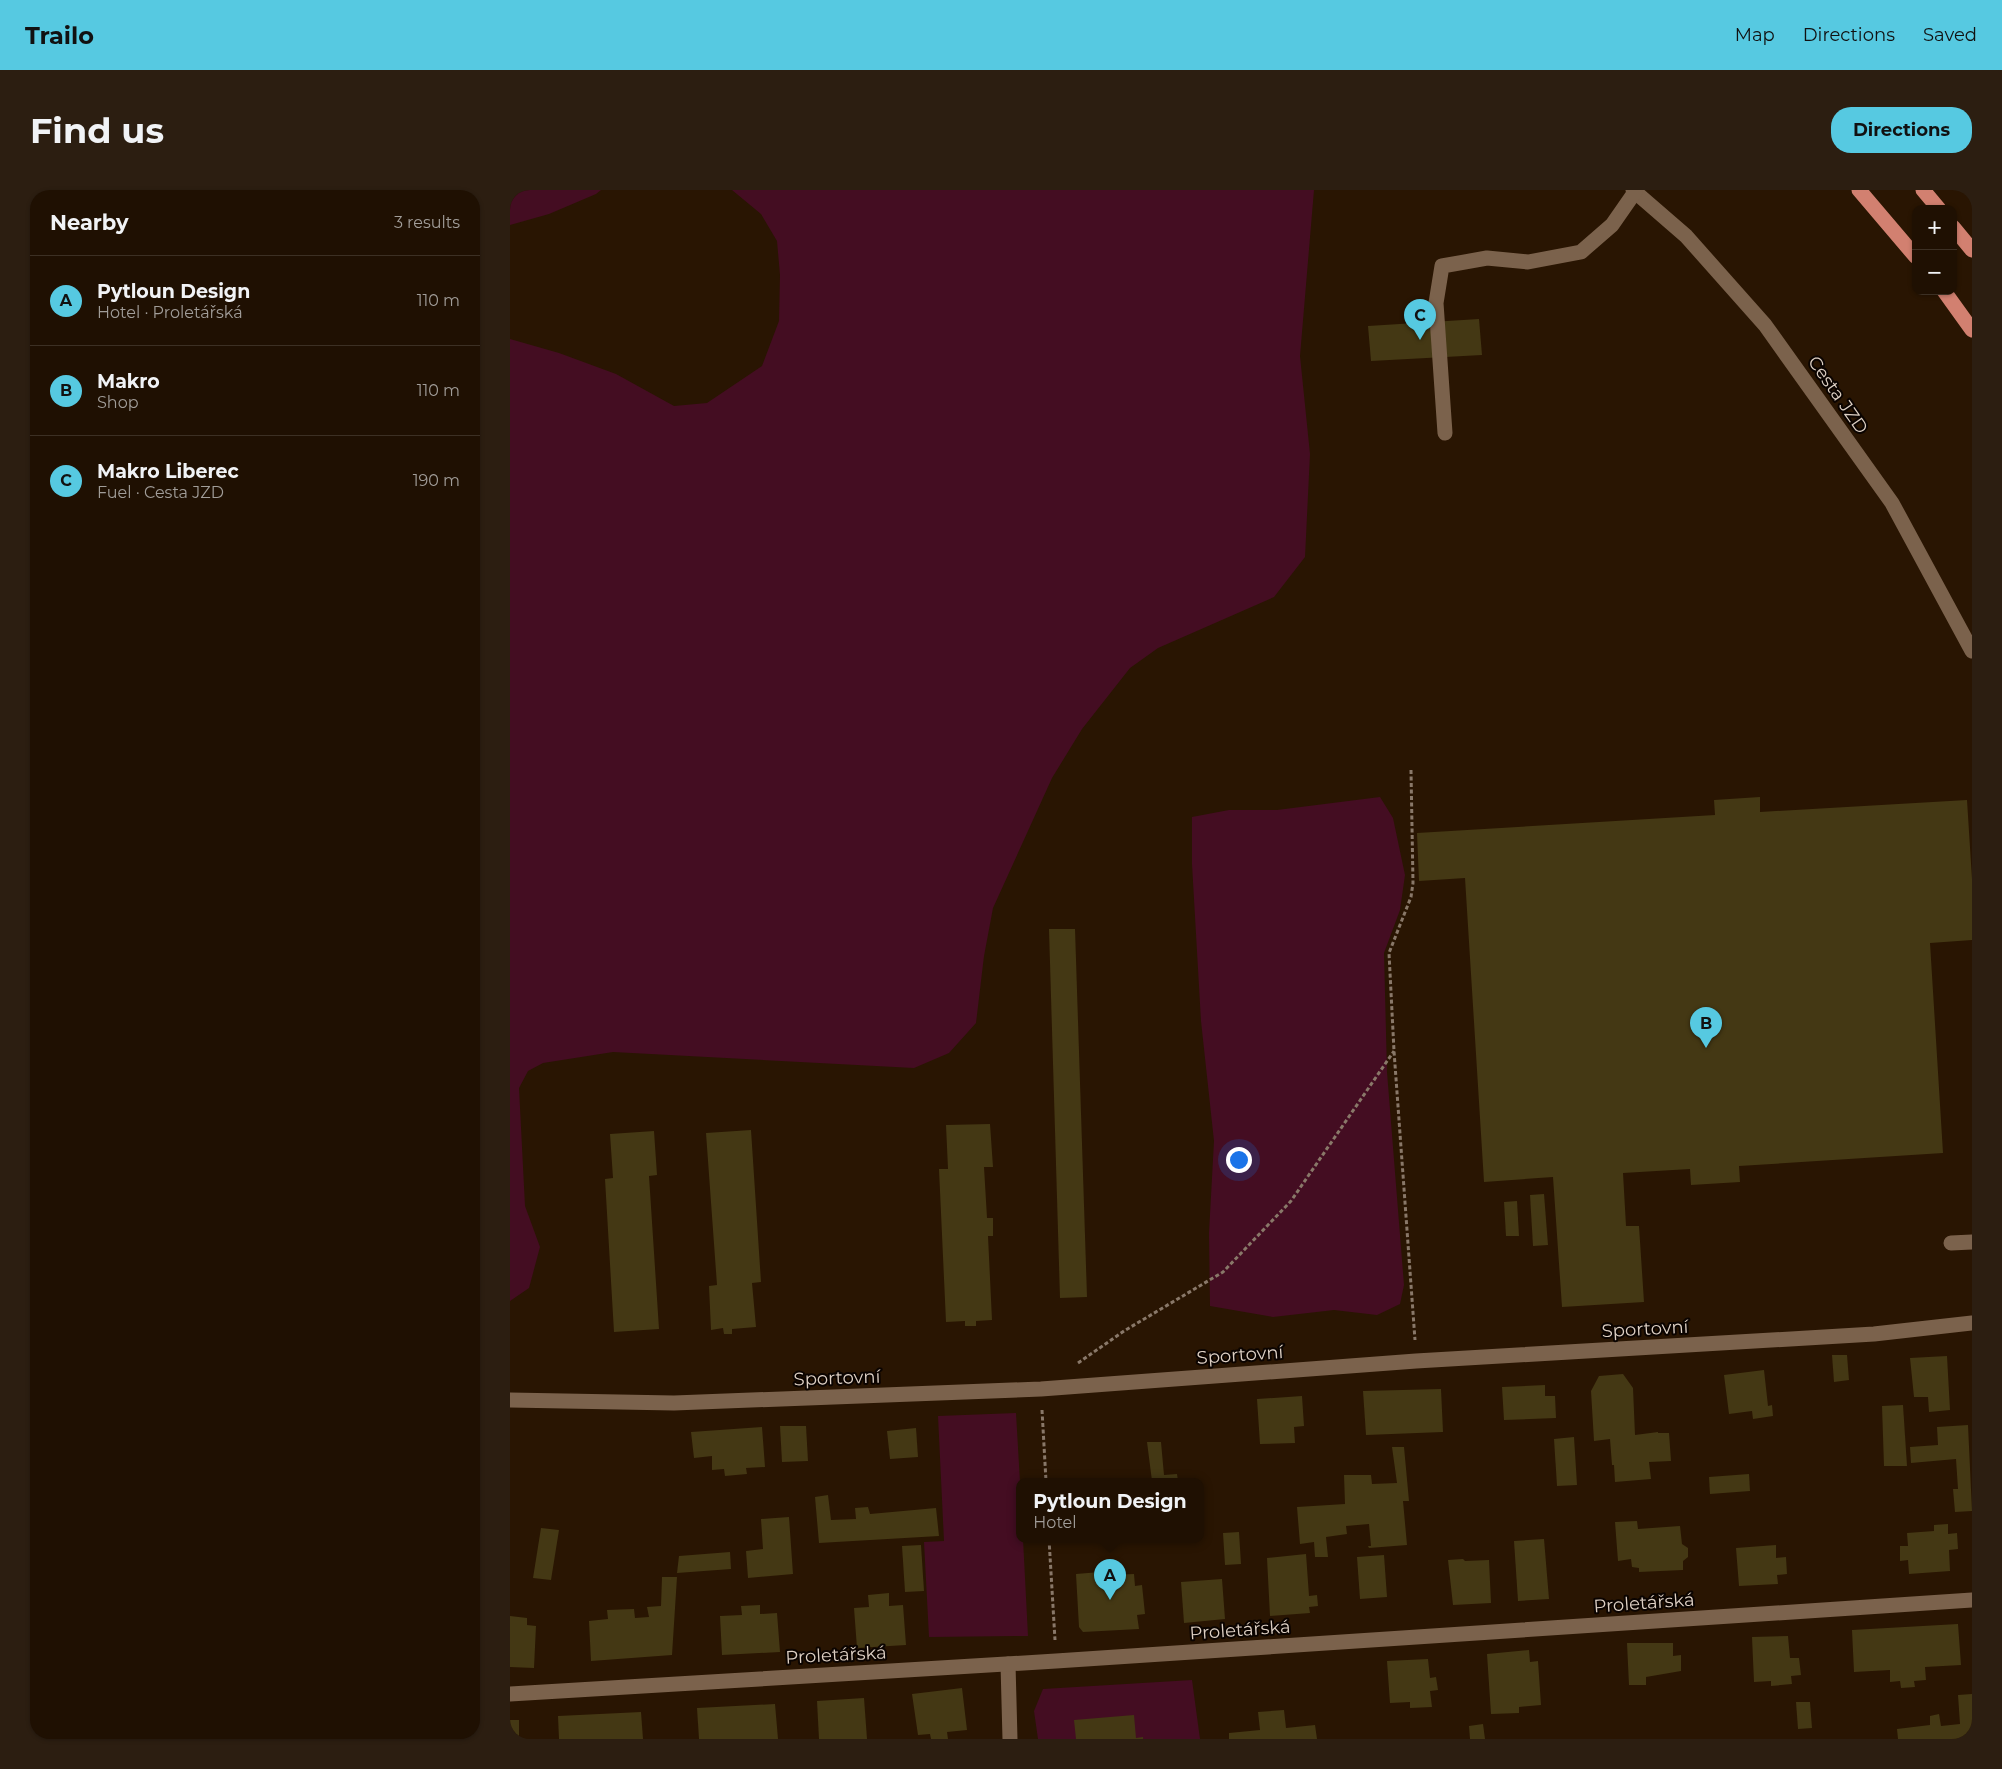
<!DOCTYPE html>
<meta charset="utf-8">
<style>
:root{--surface:#1f1002;--page:#2c1e11;--text:#f1f3f6;--muted:#a19d99;--line:#3c3024;--accent:#56c9e1}
body{margin:0;font-family:Montserrat,sans-serif;background:var(--page);color:var(--text)}
.controls{position:absolute;right:15px;top:15px;display:grid;overflow:hidden;border-radius:10px;box-shadow:0 1px 4px #0004}
.controls button{width:45px;height:45px;display:grid;place-items:center;padding:0;border:0;border-bottom:1px solid var(--line);background:var(--surface);color:var(--text);font:25px sans-serif}
.you{position:absolute;left:728px;top:969px;width:18px;height:18px;margin:-12px;border:4px solid #fff;border-radius:50%;background:#1a73e8;box-shadow:0 0 0 8px #1a73e833}
.badge{display:grid;place-items:center;width:32px;height:32px;border-radius:50%;background:var(--accent);color:#111;font-size:16px;font-weight:700}
.pin{position:absolute;translate:-50% -41px;filter:drop-shadow(0 1px 2px #0008)}
.pin::after{content:'';position:absolute;top:26px;width:18px;height:15px;background:inherit;clip-path:polygon(0 0,100% 0,50% 100%)}
.popup{position:absolute;left:506px;top:1288px;width:188px;height:65px;box-sizing:border-box;display:grid;place-content:center;border-radius:10px;background:var(--surface);filter:drop-shadow(0 1px 4px #0005);font-size:16px;white-space:nowrap;color:var(--muted)}
.popup b{font-size:19px;color:var(--text)}
.popup::after{content:'';position:absolute;left:50%;top:100%;margin-left:-10px;border:10px solid transparent;border-top-color:var(--surface)}
.list{margin:0;padding:0;list-style:none}
h2{display:flex;justify-content:space-between;align-items:center;height:65px;margin:0;padding:0 20px;font-size:21px}
h2 small{font-size:16px;font-weight:400;color:var(--muted)}
.list li{display:grid;grid-template-columns:32px 1fr auto;gap:15px;align-items:center;box-sizing:border-box;height:90px;padding:0 20px;border-top:1px solid var(--line)}
.list b{display:block;font-size:19px;white-space:nowrap}
.list p{margin:0;font-size:16px;white-space:nowrap;color:var(--muted)}
.list em{font-size:16px;font-style:normal;color:var(--muted)}
.map{position:relative;flex:none;width:1462px;height:1549px;overflow:hidden;border-radius:20px}
header{display:flex;align-items:center;gap:30px;box-sizing:border-box;height:70px;padding:0 25px;background:var(--accent);color:#111}
header strong{font-size:24px}
nav{display:flex;gap:28px;margin-inline-start:auto;font-size:18px}
.intro{display:flex;align-items:center;justify-content:space-between;box-sizing:border-box;height:120px;padding:0 30px}
h1{margin:0;font-size:35px}
.button{padding:12px 22px;border-radius:20px;background:var(--accent);color:#111;font-size:18px;font-weight:700}
main{display:flex;gap:30px;padding:0 30px}
aside{flex:1;background:var(--surface);border-radius:20px;box-shadow:0 1px 4px #0004}
.map>svg:first-child{display:block}
</style>
<header>
<strong>Trailo</strong>
<nav><a>Map</a><a>Directions</a><a>Saved</a></nav>
</header>
<div class="intro"><h1>Find us</h1><a class="button">Directions</a></div>
<main>
<aside>
<h2>Nearby<small>3 results</small></h2>
<ul class="list">
<li><span class="badge">A</span><div><b>Pytloun Design</b><p>Hotel · Proletářská</p></div><em>110 m</em></li>
<li><span class="badge">B</span><div><b>Makro</b><p>Shop</p></div><em>110 m</em></li>
<li><span class="badge">C</span><div><b>Makro Liberec</b><p>Fuel · Cesta JZD</p></div><em>190 m</em></li>
</ul>
</aside>
<div class="map">
<svg width="1462" height="1549" viewBox="0 0 1462 1549">
<rect width="100%" height="100%" fill="#291502"/>
<g fill="#440d22">
<path d="M0 0H91L86 4 39 24 0 35Z"/>
<path d="M222 0H804L790 166 800 264 795 367 764 407 648 458 620 478 572 539 542 588 483 718 474 766 466 833 439 863 404 878 103 862 33 873 18 881 9 898 15 1016 30 1057 19 1098 0 1111V149L49 163 106 184 164 216 197 213 252 176 269 131 270 85 267 51 251 24Z"/>
<path d="M870 607 883 628 895 685 890 720 874 763 877 882 894 1095 890 1114 867 1125 824 1120 763 1127 700 1116 699 1043 704 951 691 831 682 674V627L719 620H767Z"/>
<path d="M506 1223 510 1292V1349H513L518 1446 419 1447 414 1352 434 1351 428 1226Z"/>
<path d="M682 1490 690 1549H528L524 1521 533 1499Z"/>
</g>
<g fill="#443814">
<path d="M969 129 972 165 861 171 858 136Z"/>
<path d="M1250 607V622L1457 610 1462 689V750L1420 753 1433 963 1229 976 1230 992 1181 995 1180 979 1113 983 1116 1036H1129L1134 1112 1052 1117 1043 987 974 992 955 688 909 691 907 643 1205 625 1204 610Z"/>
<path d="M539 739H565L577 1107 550 1108Z"/>
<path d="M480 934 483 977H474L477 1028H483V1046H478L482 1130 466 1131V1136H455V1131L436 1132 429 979H438L436 935Z"/>
<path d="M241 940 251 1092 242 1093 246 1137 222 1139V1144H214L213 1138 201 1140 199 1096 207 1095 196 943Z"/>
<path d="M144 941 147 985 139 986 149 1139 104 1142 95 989 103 988 100 944Z"/>
<path d="M1034 1004 1038 1055 1023 1056 1020 1005Z"/>
<path d="M1007 1011 1009 1046H996L994 1012Z"/>
<path d="M1322 1165H1337L1339 1190 1324 1192Z"/>
<path d="M1437 1166 1440 1220 1419 1222 1418 1207H1404L1400 1168Z"/>
<path d="M1254 1180 1258 1216 1262 1215 1263 1226 1243 1229 1242 1221 1219 1224 1214 1185Z"/>
<path d="M1113 1184 1123 1198 1125 1245 1148 1242V1243H1159L1161 1271 1139 1272 1141 1289 1105 1292 1104 1275H1102L1100 1249 1084 1251 1081 1201 1089 1186Z"/>
<path d="M1035 1195V1206H1045L1046 1228 994 1230 992 1197Z"/>
<path d="M931 1199 933 1242 856 1245 853 1201Z"/>
<path d="M792 1206 794 1236 784 1237 785 1253 750 1254 747 1209Z"/>
<path d="M1393 1215 1397 1276H1374L1372 1216Z"/>
<path d="M1458 1235 1462 1321 1445 1322 1443 1299H1448L1446 1269 1401 1273 1400 1257 1428 1255 1427 1237Z"/>
<path d="M270 1236H296L298 1271 272 1272Z"/>
<path d="M252 1237 255 1277 236 1278 237 1284 215 1286 214 1279 202 1280V1266L184 1268 181 1242Z"/>
<path d="M406 1238 408 1267 380 1269 377 1241Z"/>
<path d="M1064 1247 1067 1295 1047 1296 1044 1249Z"/>
<path d="M637 1252H651L654 1285 667 1284 668 1291H642Z"/>
<path d="M882 1257H894L899 1311H893L897 1355 859 1358 858 1356H861L859 1334 836 1336 837 1344 816 1347 818 1367H805L804 1352 790 1354 787 1317 835 1314 834 1285H861L862 1294 887 1293Z"/>
<path d="M1239 1284 1240 1301 1200 1304 1199 1287Z"/>
<path d="M318 1305 321 1330 346 1329 345 1318 358 1317 360 1324 426 1318 429 1346 309 1353 305 1307Z"/>
<path d="M279 1327 283 1384 238 1388 236 1361 253 1359 251 1329Z"/>
<path d="M1127 1331 1128 1339 1170 1336 1172 1354 1178 1358V1367L1173 1371V1380L1129 1382V1378L1122 1377 1121 1369 1108 1371 1105 1332Z"/>
<path d="M1438 1334V1344L1447 1343 1448 1359 1439 1360 1440 1381 1399 1384 1398 1370 1390 1371V1356H1398L1397 1343 1424 1341V1335Z"/>
<path d="M31 1338 49 1340 41 1390 23 1388Z"/>
<path d="M729 1342 731 1374 715 1375 713 1343Z"/>
<path d="M1034 1349 1039 1409 1008 1411 1004 1351Z"/>
<path d="M411 1355 414 1401 395 1402 392 1356Z"/>
<path d="M1266 1355V1368L1276 1367 1277 1384 1267 1385 1268 1394 1229 1396 1226 1358Z"/>
<path d="M220 1362 221 1379 167 1383 169 1366Z"/>
<path d="M796 1364 799 1406 807 1405 808 1416 799 1417 800 1423 760 1426 757 1368Z"/>
<path d="M874 1365 877 1407 850 1409 847 1367Z"/>
<path d="M953 1369 955 1371 979 1370 981 1413 943 1415 938 1370Z"/>
<path d="M602 1381V1385L624 1384 625 1396 632 1395 635 1424 627 1425 629 1439 573 1442 569 1437 566 1384Z"/>
<path d="M152 1387H167L162 1465 81 1471 79 1431 98 1429 97 1420 124 1419 125 1428 139 1427 137 1417 151 1416Z"/>
<path d="M712 1389 715 1429 674 1433 671 1392Z"/>
<path d="M379 1403V1416L393 1415 396 1455 347 1458 344 1418 359 1417 358 1405Z"/>
<path d="M250 1415V1424L267 1423 270 1462 212 1465 210 1426 232 1425 231 1416Z"/>
<path d="M0 1426 17 1428V1435L26 1436 24 1478 0 1477Z"/>
<path d="M1448 1434 1451 1475 1415 1477 1416 1490 1404 1491 1405 1497 1391 1498 1390 1491 1380 1492V1480L1344 1482 1342 1440Z"/>
<path d="M1278 1446 1280 1468H1289L1291 1485 1281 1486 1282 1494 1261 1496V1491L1244 1492 1242 1447Z"/>
<path d="M1117 1453H1163V1466L1171 1465V1481L1136 1487V1495H1119Z"/>
<path d="M1019 1460 1020 1472 1028 1471 1031 1515 1009 1517V1523L981 1524 977 1464Z"/>
<path d="M918 1469 920 1488 926 1487 928 1500 920 1501 922 1517 900 1518V1512L880 1513 877 1471Z"/>
<path d="M452 1498 457 1540 437 1542 438 1549H421L420 1544 408 1545 402 1504Z"/>
<path d="M1462 1504V1549H1388L1387 1539 1420 1535V1526L1429 1524 1431 1536 1450 1534 1448 1505Z"/>
<path d="M354 1508 357 1549H309L307 1511Z"/>
<path d="M1286 1512H1300L1302 1538 1288 1539Z"/>
<path d="M265 1514 268 1549H189L187 1518Z"/>
<path d="M774 1520 776 1538 805 1535 807 1549H719V1543L750 1540 748 1522Z"/>
<path d="M131 1522 133 1549H49L48 1526Z"/>
<path d="M624 1525 626 1548 633 1547V1549H566L564 1530Z"/>
<rect x="0" y="1530" width="9" height="19"/>
<path d="M973 1534 975 1549H960L959 1536Z"/>
</g>
<g fill="none" stroke-linecap="round" stroke-linejoin="round">
<g stroke="#897869" stroke-width="3" stroke-dasharray="4 2.5" stroke-linecap="butt">
<path d="M901 580 903 693 901 707 879 763 884 861 905 1150"/>
<path d="M568 1173 614 1141 713 1082 781 1011 884 861"/>
<path d="M532 1220 536 1291"/>
<path d="M539 1349 545 1450"/>
</g>
<g stroke="#7b624c" stroke-width="15">
<path d="M1123 0 1176 46 1255 135 1382 313 1462 461"/>
<path d="M935 243 926 113 932 76 977 68 1018 72 1071 62 1102 35 1125 2"/>
<path d="M1441 1053 1462 1052"/>
<path d="M0 1210 164 1213 531 1199 906 1171 1364 1144 1462 1133"/>
<path d="M498 1474 500 1549"/>
<path d="M0 1504 546 1471 1462 1410"/>
</g>
<g stroke="#d28070" stroke-width="15">
<path d="M1349 0 1406 67"/>
<path d="M1413 0 1429 19"/>
<path d="M1443 37 1462 60"/>
<path d="M1434 101 1462 140"/>
</g>
</g>
<g text-anchor="middle" dominant-baseline="central" stroke-width="4" stroke-linejoin="round" paint-order="stroke">
<g font-size="18" fill="#ded0c4" stroke="#0b0401">
<text transform="translate(1328 205) rotate(55)">Cesta JZD</text>
<text transform="translate(1135 1139) rotate(-3)">Sportovní</text>
<text transform="translate(730 1165) rotate(-4)">Sportovní</text>
<text transform="translate(327 1188) rotate(-2)">Sportovní</text>
<text transform="translate(1134 1413) rotate(-4)">Proletářská</text>
<text transform="translate(730 1440) rotate(-4)">Proletářská</text>
<text transform="translate(326 1465) rotate(-3)">Proletářská</text>
</g>
</g>
</svg>
<div class="controls">
<button>+</button>
<button>−</button>
</div>
<div class="you"></div>
<div class="pin badge" style="left:600px;top:1410px">A</div>
<div class="popup"><b>Pytloun Design</b>Hotel</div>
<div class="pin badge" style="left:1196px;top:858px">B</div>
<div class="pin badge" style="left:910px;top:150px">C</div>
</div>
</main>
